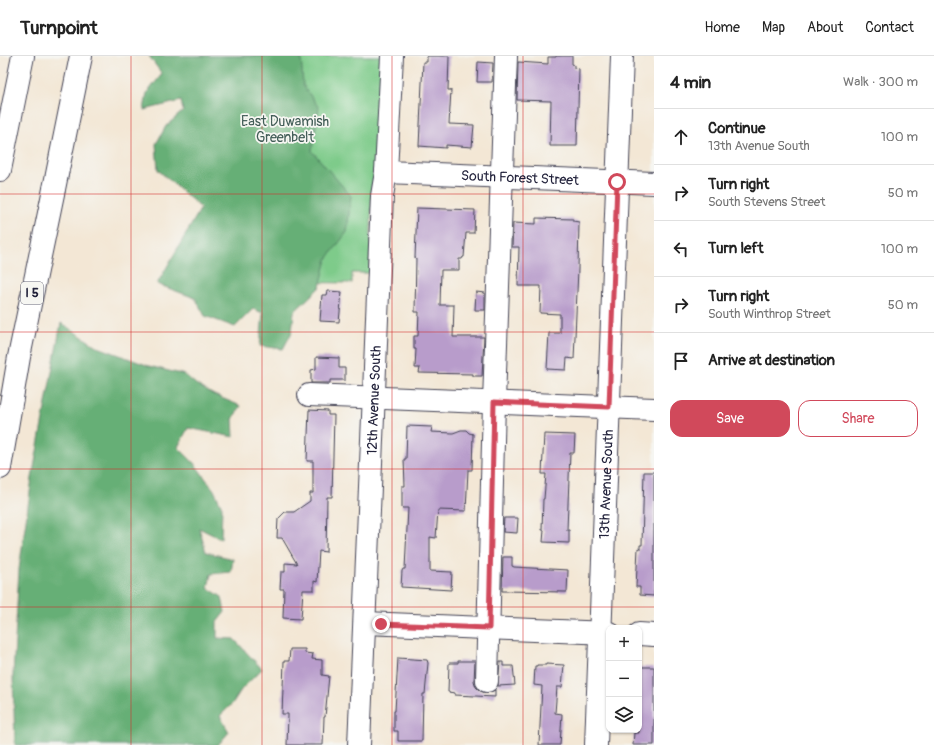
<!DOCTYPE html>
<meta charset="utf-8">
<style>
:root{--surface:#fff;--page:#f6f6f6;--text:#222;--muted:#767676;--line:#e0e0e0;--accent:#d1495b}
body{margin:0;font-family:Pangolin,sans-serif;background:var(--page);color:var(--text)}
.controls{position:absolute;right:12px;bottom:12px;display:grid;overflow:hidden;border-radius:8px;box-shadow:0 1px 3px #0004}
.controls button{width:36px;height:36px;display:grid;place-items:center;padding:0;border:0;border-bottom:1px solid var(--line);background:var(--surface);color:var(--text);font:20px sans-serif}
.stop{position:absolute;width:12px;height:12px;margin:-9px;border:3px solid #d1495b;border-radius:50%;background:#fff}
.stop.end{background:#d1495b;border-color:#fff;box-shadow:0 1px 4px #0008}
.list{margin:0;padding:0;list-style:none}
h2{display:flex;justify-content:space-between;align-items:center;height:52px;margin:0;padding:0 16px;font-size:17px}
h2 small{font-size:13px;font-weight:400;color:var(--muted)}
.list li{display:grid;grid-template-columns:26px 1fr auto;gap:12px;align-items:center;box-sizing:border-box;height:56px;padding:0 16px;border-top:1px solid var(--line)}
.list b{display:block;font-size:15px;white-space:nowrap}
.list p{margin:0;font-size:13px;white-space:nowrap;color:var(--muted)}
.list em{font-size:13px;font-style:normal;color:var(--muted)}
.actions{display:flex;gap:8px;padding:12px 16px}
.actions a{flex:1;padding:9px 0;border:1px solid var(--accent);border-radius:12px;text-align:center;font-size:14px;color:var(--accent)}
.actions .main{background:var(--accent);color:#fff}
.icon{flex:none;width:22px;height:22px;fill:none;stroke:currentColor;stroke-width:2;stroke-linecap:round;stroke-linejoin:round}
.map{position:relative;flex:none;width:654px;height:689px;overflow:hidden}
header{display:flex;align-items:center;gap:24px;box-sizing:border-box;height:56px;padding:0 20px;background:var(--surface);border-bottom:1px solid var(--line)}
header strong{font-size:19px}
nav{display:flex;gap:22px;margin-inline-start:auto;font-size:14px}
main{display:flex}
aside{flex:1;background:var(--surface)}
.map>svg:first-child{display:block}
</style>
<header>
<strong>Turnpoint</strong>
<nav><a>Home</a><a>Map</a><a>About</a><a>Contact</a></nav>
</header>
<main>
<div class="map">
<svg width="654" height="689" viewBox="0 0 654 689">
<rect width="100%" height="100%" fill="#f6f6f2"/>
<filter id="ink" filterUnits="userSpaceOnUse"><feTurbulence type="fractalNoise" baseFrequency=".025" numOctaves="2"/><feDisplacementMap in="SourceGraphic" scale="8" xChannelSelector="R" yChannelSelector="G"/><feConvolveMatrix kernelMatrix="1 2 1 2 8 2 1 2 1" color-interpolation-filters="sRGB"/></filter>
<filter id="wash" filterUnits="userSpaceOnUse"><feTurbulence type="fractalNoise" baseFrequency=".012" numOctaves="4" result="noise"/><feDisplacementMap in="SourceGraphic" scale="16" xChannelSelector="R" yChannelSelector="G"/><feGaussianBlur stdDeviation="0.9" result="paint"/><feColorMatrix in="noise" values="0 0 0 0 0 0 0 0 0 0 0 0 0 0 0 0 0 1.4 0 .05"/><feComposite in="paint" operator="in"/></filter>
<g filter="url(#wash)">
<rect width="100%" height="100%" fill="#f3e7d5"/>
<path fill="#7ecb8a" stroke="#507662" d="M184 0H385L382 97 372 130 370 217H352V227L263 226Z"/>
<g fill="#66af76" stroke="#446858">
<path d="M149 0H301L303 29 319 52 312 95 351 140 347 176 327 203 320 231 294 256 292 276 283 293 260 290 263 257 253 253 235 271 205 260 195 242 157 228 201 152 158 114 156 88 166 70 183 55 181 45 144 54 147 37 162 18Z"/>
<path d="M61 267 98 291 149 310 185 319 197 329 214 339 241 350 233 362 234 381 188 372 178 391 194 407 214 434 222 451 221 483 199 472 206 496 233 503 231 516 211 518 208 532 222 541 225 556 217 566V582L234 583 262 613 241 634 232 648 220 660 229 676 218 689H15L13 620 19 513 32 422Z"/>
</g>
<g id="blocks">
<g fill="#b89ccb">
<path d="M427 0H449L448 34H451L449 68 474 69 472 91 446 89V92L419 90 423 6H427Z"/>
<path d="M556 0H572V8L574 9V12L579 13 577 90H550L551 45 517 44 518 6 548 8V1H556Z"/>
<path d="M478 6 493 7 492 26H477Z"/>
<path d="M417 152 475 154 474 177H466L464 201H463L462 203H459V214H441L440 249H454L453 281H484L482 320H473V318L419 317 420 312H415L416 293H414V280H418L419 256H415L416 202H415Z"/>
<path d="M536 162 573 163V165L579 166 578 213 574 303 567 302 566 314 547 313 549 277H560V258L540 257 541 230H518L519 191H512L513 167 536 168Z"/>
<path d="M328 235 342 236 339 266 320 265 322 239H327Z"/>
<path d="M476 236 485 237V254H475Z"/>
<path d="M316 301 339 302V312H345V324H330V327H311V314L316 313Z"/>
<path d="M309 354 328 355V359H334L332 441H327L326 496 319 495 317 526 314 525V534H303L301 563 283 562 284 533H280L281 516H285V507L297 508 282 482H277L278 463 285 456H294L310 445V437H313V405H307Z"/>
<path d="M407 370 432 371 431 376 453 377 461 374H466L469 377 473 378 472 414H468L466 455 438 454 436 482 430 481V515L452 516 451 534 401 531 402 515 403 513H405L408 452H402V430H405L404 403H406Z"/>
<path d="M544 378 575 379 574 397H570L567 474H569V487L543 486 544 474H542L543 443H544L546 418H542Z"/>
<path d="M644 416H654V540L640 539V531H636L638 492 640 493V489H642Z"/>
<path d="M504 462H518L517 477 503 476Z"/>
<path d="M503 501H512V510L514 511 568 514 567 536 502 535Z"/>
<path d="M290 593H305V597L313 598 312 603 322 604V619L329 620 325 661H324L323 689H287L288 660V658H282L284 605H289Z"/>
<path d="M398 602 427 604 428 607 425 638H423L422 685H398V675H394V655H395Z"/>
<path d="M458 605H475L474 625 476 631 480 635 486 637 495 634V641L455 639V637L448 636 449 607H458Z"/>
<path d="M500 606H503V610H513L515 629 498 630Z"/>
<path d="M546 608 564 609 562 631H557L555 657 562 658 560 689H539L542 630 534 629 535 610H537V609H546Z"/>
<path d="M639 611H654V689H633L634 677H639Z"/>
</g>
</g>
</g>
<g filter="url(#ink)">
<use href="#blocks" fill-opacity="0" stroke="#414052" stroke-width="1"/>
<g fill="none" stroke-linecap="round" stroke-linejoin="round">
<defs>
<g id="minor">
<path id="s1" d="M386 116 654 127"/>
<path d="M309 339 654 353"/>
<path d="M365 567 609 577"/>
<path d="M639 578 654 579"/>
<path d="M487 625 494 346 506 0"/>
<path id="s2" d="M359 689C368 506 374 323 382 140L386 116 392 0"/>
<path id="s3" d="M596 689 622 0"/>
</g>
<g id="highway">
<path d="M0 114 23 0"/>
<path d="M54 133 81 0"/>
<path d="M0 412 12 342"/>
</g>
</defs>
<use href="#minor" stroke="#414052" stroke-width="24"/>
<use href="#highway" stroke="#414052" stroke-width="24"/>
<use href="#minor" stroke="#fff" stroke-width="22"/>
<use href="#highway" stroke="#fff" stroke-width="22"/>
<defs>
<path id="highway-bridge" d="M12 342 19 301 54 133"/>
</defs>
<use href="#highway-bridge" stroke="#414052" stroke-width="24" stroke-linecap="butt"/>
<use href="#highway-bridge" stroke="#fff" stroke-width="22"/>
</g>
</g>
<g fill="none" stroke-linecap="round" stroke-linejoin="round" filter="url(#ink)">
<path stroke="#d1495b" stroke-width="5" d="M381 568 489 572 494 346 609 351 617 126"/>
</g>
<path fill="none" stroke="#d62828" stroke-width="1" stroke-opacity="0.55" d="M131 0V689M262 0V689M392 0V689M523 0V689M0 138H654M0 276H654M0 413H654M0 551H654"/>
<g text-anchor="middle" dominant-baseline="central" stroke-width="3.5" stroke-linejoin="round" paint-order="stroke">
<rect fill="#f6f6f2" stroke="#626272" stroke-width="1" x="21" y="226" width="22" height="22" rx="3"/>
<g font-size="13" font-weight="bold" fill="#22223b">
<text x="32" y="237">I 5</text>
</g>
<g font-size="14" fill="#425d57" stroke="#f6f6f2">
<text x="285" y="65">East Duwamish<tspan x="285" dy="16">Greenbelt</tspan></text>
</g>
<g font-size="14" fill="#22223b" stroke="#f6f6f2">
<text stroke="none"><textPath href="#s1" startOffset="134">South Forest Street</textPath></text>
<text stroke="none"><textPath href="#s2" startOffset="345">12th Avenue South</textPath></text>
<text stroke="none"><textPath href="#s3" startOffset="261">13th Avenue South</textPath></text>
</g>
</g>
</svg>
<div class="controls">
<button>+</button>
<button>−</button>
<button><svg class="icon" aria-label="layers" viewBox="0 0 24 24"><path d="M12 4l9 5-9 5-9-5zM3 14l9 5 9-5"/></svg></button>
</div>
<div class="stop" style="left:617px;top:126px"></div>
<div class="stop end" style="left:381px;top:568px"></div>
</div>
<aside>
<h2>4 min<small>Walk · 300 m</small></h2>
<ul class="list">
<li><svg class="icon" aria-label="ahead" viewBox="0 0 24 24"><path d="M12 20V5M6 11l6-6 6 6"/></svg><div><b>Continue</b><p>13th Avenue South</p></div><em>100 m</em></li>
<li><svg class="icon" aria-label="right" viewBox="0 0 24 24"><path d="M7 20v-9h11M14 6l5 5-5 5"/></svg><div><b>Turn right</b><p>South Stevens Street</p></div><em>50 m</em></li>
<li><svg class="icon" aria-label="left" viewBox="0 0 24 24"><path d="M17 20v-9H6M10 6l-5 5 5 5"/></svg><div><b>Turn left</b></div><em>100 m</em></li>
<li><svg class="icon" aria-label="right" viewBox="0 0 24 24"><path d="M7 20v-9h11M14 6l5 5-5 5"/></svg><div><b>Turn right</b><p>South Winthrop Street</p></div><em>50 m</em></li>
<li><svg class="icon" aria-label="arrive" viewBox="0 0 24 24"><path d="M6 21V4h12l-3 4 3 4H6"/></svg><div><b>Arrive at destination</b></div></li>
</ul>
<div class="actions"><a class="main">Save</a><a>Share</a></div>
</aside>
</main>
